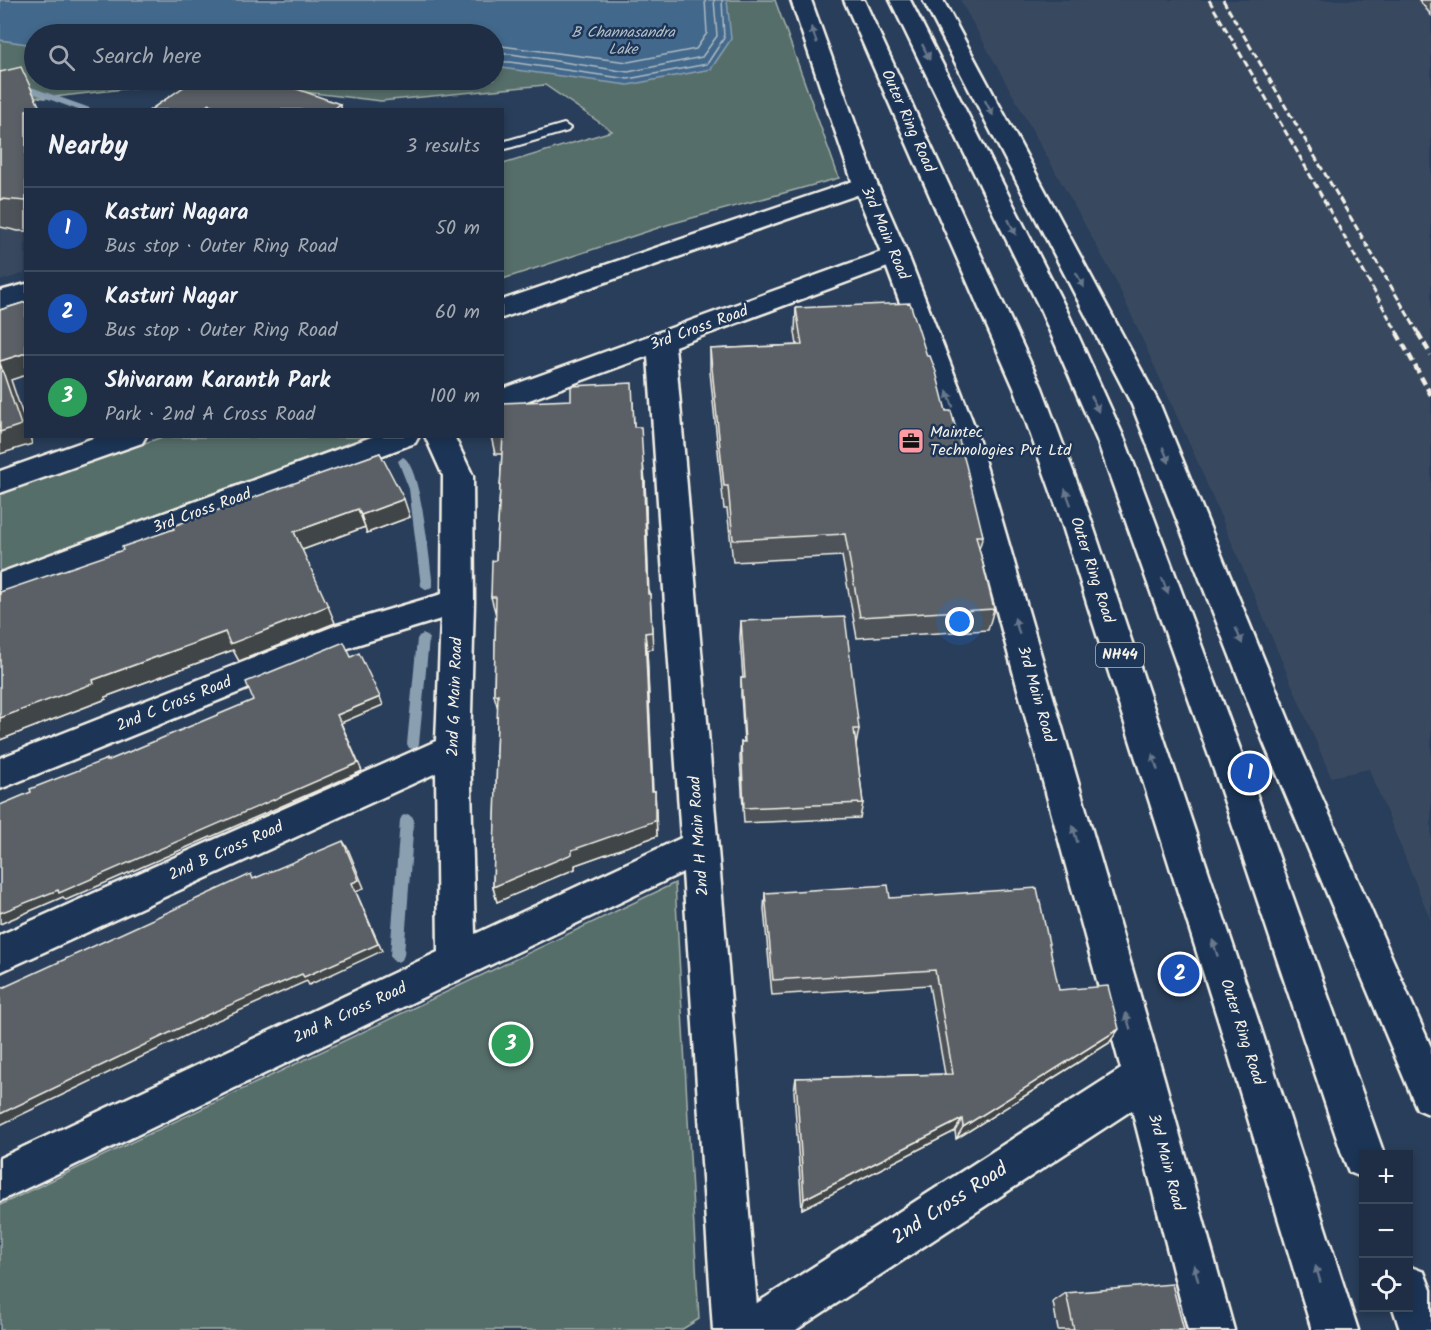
<!DOCTYPE html>
<meta charset="utf-8">
<style>
:root{--surface:#1f2e44;--page:#2c3a4f;--text:#f1f3f6;--muted:#a1a8b2;--line:#3c4a5d;--accent:#ff9aa2}
body{margin:0;font-family:Kalam,sans-serif;background:var(--page);color:var(--text)}
.controls{position:absolute;right:18px;bottom:18px;display:grid;overflow:hidden;border-radius:0px;box-shadow:0 3px 9px #0003}
.controls button{width:54px;height:54px;display:grid;place-items:center;padding:0;border:0;border-bottom:2px solid var(--line);background:var(--surface);color:var(--text);font:30px sans-serif}
.you{position:absolute;left:960px;top:622px;width:21px;height:21px;margin:-15px;border:4px solid #fff;border-radius:50%;background:#1a73e8;box-shadow:0 0 0 9px #1a73e833}
.badge{display:grid;place-items:center;width:39px;height:39px;border-radius:50%;background:var(--accent);color:#fff;font-size:20px;font-weight:700}
.pin{position:absolute;translate:-50% -50%;border:3px solid #fff;box-shadow:0 2px 6px #0006}
.list{margin:0;padding:0;list-style:none}
h2{display:flex;justify-content:space-between;align-items:center;height:78px;margin:0;padding:0 24px;font-size:26px}
h2 small{font-size:20px;font-weight:400;color:var(--muted)}
.list li{display:grid;grid-template-columns:39px 1fr auto;gap:18px;align-items:center;box-sizing:border-box;height:84px;padding:0 24px;border-top:2px solid var(--line)}
.list b{display:block;font-size:22px;white-space:nowrap}
.list p{margin:0;font-size:20px;white-space:nowrap;color:var(--muted)}
.list em{font-size:20px;font-style:normal;color:var(--muted)}
.icon{flex:none;width:33px;height:33px;fill:none;stroke:currentColor;stroke-width:2;stroke-linecap:round;stroke-linejoin:round}
.map{position:relative;flex:none;width:1431px;height:1330px;overflow:hidden}
.search{position:absolute;background:var(--surface);box-shadow:0 3px 9px #0003;left:24px;top:24px;width:480px;height:66px;display:flex;align-items:center;gap:15px;box-sizing:border-box;padding:0 21px;border-radius:33px;color:var(--muted);font-size:22px}
.panel{position:absolute;background:var(--surface);box-shadow:0 3px 9px #0003;left:24px;top:108px;width:480px;height:330px;border-radius:0px}
.map>svg:first-child{display:block}
</style>
<div class="map">
<svg width="1431" height="1330" viewBox="0 0 1431 1330">
<rect width="100%" height="100%" fill="#293e5a"/>
<filter id="ink" filterUnits="userSpaceOnUse"><feTurbulence type="fractalNoise" baseFrequency=".0167" numOctaves="2"/><feDisplacementMap in="SourceGraphic" scale="12" xChannelSelector="R" yChannelSelector="G"/><feConvolveMatrix kernelMatrix="1 2 1 2 8 2 1 2 1" color-interpolation-filters="sRGB"/></filter>
<g filter="url(#ink)">
<g fill="#38485e">
<path d="M960 0H1431V921L1369 769 1331 777 1198 463 1116 281Z"/>
<path d="M25 181V273L0 281V187Z"/>
</g>
<g fill="#566e6b" stroke="#a5b0aa" stroke-width="1.5" fill-rule="evenodd">
<path d="M0 0H775L839 178 670 224 503 279V164L612 131 545 85 381 101 203 80 45 98 0 91ZM34 34H494V80H34Z"/>
<path d="M162 437H366L0 572V494Z"/>
<path d="M675 883 699 1319 681 1330H0V1205Z"/>
</g>
<path fill="#43688b" stroke="#8a9fb0" stroke-width="1.5" d="M0 0H727L731 39 711 69 628 85 494 67V34H34V45L0 40Z"/>
<g fill="none" stroke-linecap="round" stroke-linejoin="round">
<g stroke="#adbac3" stroke-width="1.5">
<path d="M494 45 628 62 696 49 707 33 705 0"/>
<path d="M494 54H511L628 72 702 57 717 36 714 0"/>
<path d="M494 62H510L628 79 707 64 724 38 722 0"/>
</g>
<g fill="#8a9fb0" fill-rule="evenodd">
<path d="M0 76 90 108 91 110H78L0 81Z"/>
<path d="M403 457C421 465 430 564 433 586L427 590 421 586 409 489 398 461Z"/>
<path d="M423 634 427 636 429 639 419 744 417 748 413 749 409 748 407 744 417 639 419 636Z"/>
<path d="M407 814 412 816 414 820 404 955 402 960 397 962 392 960 390 955 400 820 402 816Z"/>
</g>
<defs>
<path id="lane" d="M564 124 570 128 568 131 502 150V142Z"/>
<g id="street">
<path d="M865 177 874 179 877 184 874 189 502 318V300Z"/>
<path d="M895 247 904 249 908 255 904 261 675 346 759 1330H713L683 872 0 1201V1158L438 952 436 773 0 972V935L436 741 441 619 356 645 0 789V758L337 625 442 594 443 476 425 436H454L473 476 474 602 470 749 475 934 681 838 648 356 502 410V389Z"/>
<path d="M26 284V301L0 309V291Z"/>
<path d="M99 436H146L142 443 0 493V471Z"/>
<path d="M374 436H419L415 443 0 598V573Z"/>
</g>
<g id="secondary">
<path d="M791 0H811L877 184 908 255 975 428 1164 1078 1234 1330H1188L1132 1110 796 1330H733L740 1314 1121 1069 947 428 882 255 853 184Z"/>
<path d="M923 0H943L1160 405 1298 743 1431 1047V1115L1417 1109 1264 743 1132 405Z"/>
</g>
<g id="highway">
<path d="M844 0H864L1042 388 1089 514 1260 1026 1358 1330H1312L1220 1026 1059 514 1014 388Z"/>
<path d="M890 0H910L1067 311 1125 440 1249 773 1384 1154H1364V1178L1349 1172 1343 1157 1215 773 1097 440 1041 311Z"/>
<path d="M1408 1266 1424 1272 1431 1290V1330H1400L1393 1308H1408Z"/>
</g>
</defs>
<use href="#lane" stroke="#f4f1e8" stroke-width="4"/>
<use href="#street" stroke="#f4f1e8" stroke-width="5"/>
<use href="#secondary" stroke="#f4f1e8" stroke-width="5"/>
<use href="#highway" stroke="#f4f1e8" stroke-width="5"/>
<use href="#lane" fill="#1d3557" fill-rule="evenodd"/>
<use href="#street" fill="#1d3557" fill-rule="evenodd"/>
<use href="#secondary" fill="#1d3557" fill-rule="evenodd"/>
<use href="#highway" fill="#1d3557" fill-rule="evenodd"/>
<g stroke="#f4f1e8" stroke-width="3" stroke-dasharray="7 3" stroke-linecap="butt">
<path d="M1209 0 1295 148 1398 334"/>
<path d="M1223 0 1419 334"/>
</g>
<g stroke="#f4f1e8" stroke-width="4.5" stroke-dasharray="8 4.5" stroke-linecap="butt">
<path d="M1397 333 1431 395"/>
<path d="M1418 333 1431 355"/>
</g>
</g>
<g fill="#4d5358" stroke="#f4f1e8" stroke-width="1.5">
<path d="M1419 0H1431V15Z"/>
<path d="M0 72 26 110V231H18L0 227Z"/>
<path d="M194 80 342 110H150Z"/>
<path d="M796 308 927 356 946 411 983 536 979 549 994 609 988 630 857 638 842 556 733 562 727 509H724L710 372V349L797 345 795 332Z"/>
<path d="M633 402 634 427 645 481 649 594H650L653 649 647 650 653 791H655L657 836 575 865V869L497 902 493 887 497 760 496 754 498 709 494 695 496 615 491 597 496 560 502 454H495L491 436H502Z"/>
<path d="M380 453 410 517 367 533 365 527 302 550 335 623 239 661 233 650 105 697 106 699 0 740 123 550 174 529Z"/>
<path d="M741 621 859 729 856 745 863 803 860 818 744 823 740 758 741 742H744L741 695V678H743L740 638Z"/>
<path d="M765 893 890 898 1059 990 1109 1043 956 1139 955 1131 802 1209 794 1091 796 1078 945 1074 929 985 772 995 764 909Z"/>
<path d="M1066 1293 1184 1330H1058L1053 1302Z"/>
</g>
<g fill="#3f4447" stroke="#f4f1e8" stroke-width="1.5">
<path d="M209 104 211 110H201Z"/>
<path d="M340 104 342 110H333Z"/>
<path d="M26 353V375L11 380 26 424V436H30L32 444 0 454V361Z"/>
<path d="M643 462 645 481 649 612 648 594Z"/>
<path d="M404 499 410 517 367 533 361 515Z"/>
<path d="M358 509 365 527 302 550 294 532Z"/>
<path d="M328 606 335 623 239 661 233 650 105 697 106 699 0 740V718L93 680 225 632Z"/>
<path d="M645 633 647 650 653 807 652 791Z"/>
<path d="M380 697 383 705 341 723 362 771 66 900 63 897 0 924V913L337 715Z"/>
<path d="M655 791 657 836 575 865V869L497 902 493 887 572 850Z"/>
<path d="M343 841 348 849 364 888 356 892 382 951 309 985 307 981 216 1021 0 1125V1114L352 883Z"/>
<path d="M1119 1029 1109 1043 956 1139 963 1127Z"/>
<path d="M962 1119 955 1131 802 1209 804 1199Z"/>
</g>
<g fill="#5a6166" stroke="#f4f1e8" stroke-width="1.5">
<path d="M21 67 41 110H26V201L1 199H0V72Z"/>
<path d="M194 80H271L340 104 333 110H225L209 104 201 110H150Z"/>
<path d="M26 302V353L0 361V310Z"/>
<path d="M910 303 927 356H930L936 372 946 411H951L966 465 983 536H976L994 609 860 617 845 534 733 540 728 486H724L710 349 802 345 796 308Z"/>
<path d="M0 363 21 425 0 432Z"/>
<path d="M632 383 634 427H641L643 462 648 594H650L652 632 645 633 652 791H655V821L572 850V854L493 887 497 754H496L498 694 494 695 496 597H491L492 561 496 560 503 435 502 403 571 400V386Z"/>
<path d="M380 453 404 499 361 515 358 509 294 532 328 606 230 644 225 632 93 680 94 683 0 718V592L123 550 122 547 174 529 173 526Z"/>
<path d="M845 617 859 729H854L863 803 744 808 741 742H745L741 678H745L741 621Z"/>
<path d="M344 642 351 657 359 653 380 697 337 715 358 763 59 893 58 890 0 913V805L31 792 30 789 107 759V761L253 700 246 682Z"/>
<path d="M343 841 359 880 352 883 378 944 304 977 302 974 209 1014 0 1114V989L251 874 253 879Z"/>
<path d="M888 885 890 898 1037 888 1059 990 1108 986 1119 1029 963 1127 962 1119 804 1199 796 1078 953 1074 935 970 773 980 765 893Z"/>
<path d="M1172 1284 1184 1330H1074L1066 1293Z"/>
</g>
<defs><path id="oneway-solid" d="M-6-.8H1V-3.2L6.5 0L1 3.2V.8H-6Z" transform="scale(1.5)"/></defs>
<g fill="#68778a">
<use href="#oneway-solid" transform="translate(814 35) rotate(-110)"/>
<use href="#oneway-solid" transform="translate(926 52) rotate(64)"/>
<use href="#oneway-solid" transform="translate(989 108) rotate(62)"/>
<use href="#oneway-solid" transform="translate(1012 227) rotate(64)"/>
<use href="#oneway-solid" transform="translate(1080 280) rotate(62)"/>
<use href="#oneway-solid" transform="translate(950 399) rotate(-111)"/>
<use href="#oneway-solid" transform="translate(1095 404) rotate(66)"/>
<use href="#oneway-solid" transform="translate(1166 455) rotate(68)"/>
<use href="#oneway-solid" transform="translate(1068 497) rotate(-110)"/>
<use href="#oneway-solid" transform="translate(1165 586) rotate(70)"/>
<use href="#oneway-solid" transform="translate(1017 626) rotate(-106)"/>
<use href="#oneway-solid" transform="translate(1239 636) rotate(68)"/>
<use href="#oneway-solid" transform="translate(1155 762) rotate(-108)"/>
<use href="#oneway-solid" transform="translate(1075 834) rotate(-106)"/>
<use href="#oneway-solid" transform="translate(1215 948) rotate(-108)"/>
<use href="#oneway-solid" transform="translate(1128 1021) rotate(-106)"/>
<use href="#oneway-solid" transform="translate(1196 1273) rotate(-105)"/>
<use href="#oneway-solid" transform="translate(1318 1274) rotate(-107)"/>
</g>
</g>
<defs>
<symbol id="office-square" viewBox="-11 -11 22 22"><rect x="-9" y="-9" width="18" height="18" rx="4" fill="#ff9aa2" stroke="#1d3557"/><path d="M-6-3h4V-5.5h4V-3h4V5H-6ZM-1-4.5V-3h2v-1.5ZM-6 0V1H6V0Z" fill="#111"/></symbol>
</defs>
<g fill-rule="evenodd">
<use href="#office-square" x="896" y="426" width="30" height="30"/>
</g>
<g text-anchor="middle" dominant-baseline="central" stroke-width="5" stroke-linejoin="round" paint-order="stroke">
<g font-size="15" font-style="italic" fill="#b6c1c7" stroke="#1d3557">
<text x="623" y="33">B Channasandra<tspan x="623" dy="17">Lake</tspan></text>
</g>
<rect fill="#1d3557" stroke="#b4b9bc" stroke-width="1.5" x="1096" y="643" width="48" height="24" rx="4.5"/>
<g font-size="15" font-weight="bold" fill="#f4f1e8">
<text x="1120" y="655">NH44</text>
</g>
<g font-size="16" fill="#f4f1e8" stroke="#1d3557">
<text transform="translate(908 121) rotate(66)">Outer Ring Road</text>
<text transform="translate(885 233) rotate(67)">3rd Main Road</text>
<text transform="translate(699 328) rotate(-20)">3rd Cross Road</text>
<text transform="translate(202 511) rotate(-20)">3rd Cross Road</text>
<text transform="translate(1092 570) rotate(72)">Outer Ring Road</text>
<text transform="translate(1036 694) rotate(74)">3rd Main Road</text>
<text transform="translate(455 697) rotate(-88)">2nd G Main Road</text>
<text transform="translate(174 704) rotate(-22)">2nd C Cross Road</text>
<text transform="translate(699 836) rotate(-94)">2nd H Main Road</text>
<text transform="translate(226 851) rotate(-24)">2nd B Cross Road</text>
<text transform="translate(350 1013) rotate(-25)">2nd A Cross Road</text>
<text transform="translate(1242 1032) rotate(72)">Outer Ring Road</text>
<text transform="translate(1166 1162) rotate(75)">3rd Main Road</text>
</g>
<g font-size="16" fill="#f4f1e8" stroke="#1d3557" text-anchor="start">
<text x="930" y="432">Maintec<tspan x="930" dy="18">Technologies Pvt Ltd</tspan></text>
</g>
<g font-size="20" fill="#f4f1e8" stroke="#1d3557">
<text transform="translate(950 1204) rotate(-33)">2nd Cross Road</text>
</g>
</g>
</svg>
<div class="controls">
<button>+</button>
<button>−</button>
<button><svg class="icon" aria-label="locate" viewBox="0 0 24 24"><circle cx="12" cy="12" r="6"/><path d="M12 2v4M12 18v4M2 12h4M18 12h4"/></svg></button>
</div>
<div class="you"></div>
<div class="pin badge" style="left:1250px;top:773px;background:#1a4fb4">1</div>
<div class="pin badge" style="left:1180px;top:974px;background:#1a4fb4">2</div>
<div class="pin badge" style="left:511px;top:1044px;background:#2e9e5b">3</div>
<div class="search"><svg class="icon" aria-label="search" viewBox="0 0 24 24"><circle cx="10" cy="10" r="6"/><path d="M15 15l6 6"/></svg>Search here</div>
<section class="panel">
<h2>Nearby<small>3 results</small></h2>
<ul class="list">
<li><span class="badge" style="background:#1a4fb4">1</span><div><b>Kasturi Nagara</b><p>Bus stop · Outer Ring Road</p></div><em>50 m</em></li>
<li><span class="badge" style="background:#1a4fb4">2</span><div><b>Kasturi Nagar</b><p>Bus stop · Outer Ring Road</p></div><em>60 m</em></li>
<li><span class="badge" style="background:#2e9e5b">3</span><div><b>Shivaram Karanth Park</b><p>Park · 2nd A Cross Road</p></div><em>100 m</em></li>
</ul>
</section>
</div>
